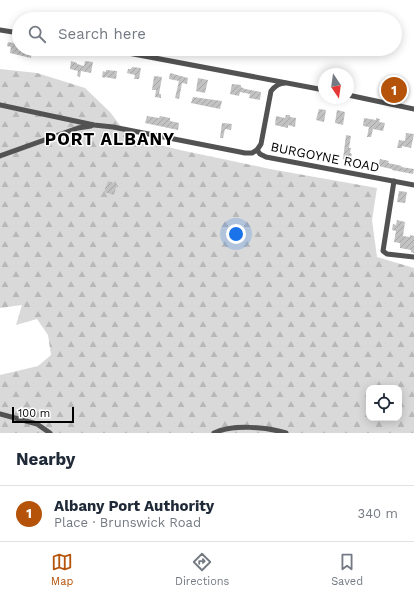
<!DOCTYPE html>
<meta charset="utf-8">
<style>
:root{--surface:#fff;--page:#f2f2f3;--text:#1f2937;--muted:#747a83;--line:#e0e1e3;--accent:#b45309}
body{margin:0;font-family:"Work Sans",sans-serif;background:var(--page);color:var(--text)}
.controls{position:absolute;right:12px;bottom:12px;display:grid;overflow:hidden;border-radius:8px;box-shadow:0 2px 10px #0003}
.controls button{width:36px;height:36px;display:grid;place-items:center;padding:0;border:0;border-bottom:1px solid var(--line);background:var(--surface);color:var(--text);font:20px sans-serif}
.compass{position:absolute;left:318px;top:68px;width:36px;height:36px;border-radius:50%;background:var(--surface);box-shadow:0 2px 10px #0003;rotate:167deg}
.scale{position:absolute;left:12px;bottom:10px;width:62px;box-sizing:border-box;padding-left:4px;border:2px solid #000;border-top:0;font-size:11px;line-height:14px;white-space:nowrap;color:#000;-webkit-text-stroke:3px #fff;paint-order:stroke}
.you{position:absolute;left:236px;top:234px;width:14px;height:14px;margin:-10px;border:3px solid #fff;border-radius:50%;background:#1a73e8;box-shadow:0 0 0 6px #1a73e833}
.badge{display:grid;place-items:center;width:26px;height:26px;border-radius:50%;background:var(--accent);color:#fff;font-size:13px;font-weight:700}
.pin{position:absolute;translate:-50% -50%;border:2px solid #fff;box-shadow:0 1px 4px #0006}
.list{margin:0;padding:0;list-style:none}
h2{display:flex;justify-content:space-between;align-items:center;height:52px;margin:0;padding:0 16px;font-size:17px}
h2 small{font-size:13px;font-weight:400;color:var(--muted)}
.list li{display:grid;grid-template-columns:26px 1fr auto;gap:12px;align-items:center;box-sizing:border-box;height:56px;padding:0 16px;border-top:1px solid var(--line)}
.list b{display:block;font-size:15px;white-space:nowrap}
.list p{margin:0;font-size:13px;white-space:nowrap;color:var(--muted)}
.list em{font-size:13px;font-style:normal;color:var(--muted)}
.icon{flex:none;width:22px;height:22px;fill:none;stroke:currentColor;stroke-width:2;stroke-linecap:round;stroke-linejoin:round}
.map{position:relative;flex:none;width:414px;height:433px;overflow:hidden}
.search{position:absolute;background:var(--surface);box-shadow:0 2px 10px #0003;left:12px;right:12px;top:12px;height:44px;display:flex;align-items:center;gap:10px;box-sizing:border-box;padding:0 14px;border-radius:22px;color:var(--muted);font-size:15px}
.sheet{height:108px;background:var(--surface)}
nav{display:flex;justify-content:space-around;align-items:center;box-sizing:border-box;height:56px;border-top:1px solid var(--line);background:var(--surface);font-size:11px;color:var(--muted)}
nav a{display:grid;justify-items:center;gap:2px}
nav .on{color:var(--accent)}
.map>svg:first-child{display:block}
</style>
<div class="map">
<svg width="414" height="433" viewBox="0 0 414 433">
<defs>
<pattern id="forest-firs" width="22" height="20" patternUnits="userSpaceOnUse"><rect width="22" height="20" fill="#d9d9d9"/><path d="M5 1l3.5 6h-7zM16 11l3.5 6h-7z" fill="#b8b8b8"/></pattern>
<pattern id="building-hatch" width="6" height="6" patternUnits="userSpaceOnUse"><rect width="6" height="6" fill="#c2c2c2"/><path d="M-1 1l2-2M0 6l6-6M5 7l2-2" fill="none" stroke="#a5a5a5"/></pattern>
</defs>
<rect width="100%" height="100%" fill="#fff"/>
<path fill="url(#forest-firs)" fill-rule="evenodd" d="M0 69 37 73 85 88 110 112 129 137 180 150 270 169 377 188 372 220 377 257 414 268V433H0V375L38 366 51 355 48 335 37 319 16 325 22 305 0 308ZM369 388H399V418H369Z"/>
<g fill="url(#building-hatch)">
<path d="M8 42 19 44 18 49 32 52 31 58 10 53 11 47 7 46Z"/>
<path d="M71 61 77 63V64L84 66 85 61 93 62 91 73 81 71 80 77 77 76 78 71 70 69Z"/>
<path d="M132 67 141 68 139 79H134L135 75 127 73 128 69H131Z"/>
<path d="M106 70 117 71 116 79 105 77V78L102 77 103 71 106 72Z"/>
<path d="M170 73 188 78 187 84 182 83 179 99 175 98 179 81 169 79Z"/>
<path d="M154 76 162 77 159 94H161V98L155 97 156 90H152Z"/>
<path d="M198 78 208 80 205 93 196 91Z"/>
<path d="M232 84 241 85V87L245 89 261 92 260 100 249 98 250 94 240 92 239 96 230 94Z"/>
<path d="M386 86 402 89 401 95 385 92Z"/>
<path d="M193 97 222 101 220 109 191 103Z"/>
<path d="M319 109 326 110 324 122 316 120Z"/>
<path d="M337 110 345 112 343 125 335 123Z"/>
<path d="M286 115H290V117L296 118 295 127 288 125V128L275 125 276 116 285 118Z"/>
<path d="M147 116 159 118 160 116 170 118V121L179 123 178 130 145 123Z"/>
<path d="M364 118 376 120V118L380 119 379 122 385 123 383 131 373 129 371 137H367L369 127 363 126Z"/>
<path d="M222 123 232 124 231 130 225 129 223 138H220Z"/>
<path d="M406 133 414 134 411 148 402 146V148H397L399 140 405 141Z"/>
<path d="M346 135 351 136 349 148H351L350 153 352 154 350 161 343 159Z"/>
<path d="M380 159 389 161 388 163 402 166 401 167 414 169 413 174 392 170V169L378 166Z"/>
<path d="M108 181 117 184 114 195 104 192Z"/>
<path d="M399 191 407 192 405 203 397 202Z"/>
<path d="M397 220 405 222 403 236 410 237V235L414 236V253L411 252V250L400 248V243L394 242 396 231 392 230 393 224 396 225Z"/>
</g>
<g fill="none" stroke-linecap="round" stroke-linejoin="round">
<g stroke="#525252" stroke-width="5">
<path d="M0 30 19 33"/>
<path d="M107 49 324 90"/>
<path d="M348 95 414 109"/>
<path d="M0 105 94 125 113 127 245 153H252L257 150"/>
<path d="M257 150 260 154 266 157 414 185"/>
<path d="M257 150 261 144 271 91C275 86 279 83 285 83"/>
<path d="M0 156 78 128 91 126"/>
<path d="M394 181 383 251 387 254 414 257"/>
<path d="M0 414 37 424 50 433"/>
<path d="M214 433C233 424 266 427 286 433"/>
</g>
</g>
<g text-anchor="middle" dominant-baseline="central" stroke-width="3" stroke-linejoin="round" paint-order="stroke">
<g font-size="13" fill="#000" stroke="#fff">
<text transform="translate(325 157) rotate(11)">BURGOYNE ROAD</text>
</g>
<g font-size="17" font-weight="bold" letter-spacing="1" fill="#000" stroke="#fff">
<text x="110" y="139">PORT ALBANY</text>
</g>
</g>
</svg>
<div class="controls">
<button><svg class="icon" aria-label="locate" viewBox="0 0 24 24"><circle cx="12" cy="12" r="6"/><path d="M12 2v4M12 18v4M2 12h4M18 12h4"/></svg></button>
</div>
<svg class="compass" viewBox="-18 -18 36 36"><path d="M0-13l5 13h-10z" fill="#e53935"/><path d="M0 13l5-13h-10z" fill="#747a83"/></svg>
<div class="scale">100 m</div>
<div class="you"></div>
<div class="pin badge" style="left:394px;top:90px">1</div>
<div class="search"><svg class="icon" aria-label="search" viewBox="0 0 24 24"><circle cx="10" cy="10" r="6"/><path d="M15 15l6 6"/></svg>Search here</div>
</div>
<section class="sheet">
<h2>Nearby<small></small></h2>
<ul class="list">
<li><span class="badge">1</span><div><b>Albany Port Authority</b><p>Place · Brunswick Road</p></div><em>340 m</em></li>
</ul>
</section>
<nav>
<a class="on"><svg class="icon" aria-label="map" viewBox="0 0 24 24"><path d="M3 6l6-2 6 2 6-2v14l-6 2-6-2-6 2zM9 4v14M15 6v14"/></svg>Map</a>
<a><svg class="icon" aria-label="directions" viewBox="0 0 24 24"><path d="M12 3l9 9-9 9-9-9zM9 14v-3h6M13 9l2 2-2 2"/></svg>Directions</a>
<a><svg class="icon" aria-label="saved" viewBox="0 0 24 24"><path d="M7 4h10v16l-5-4-5 4z"/></svg>Saved</a>
</nav>
